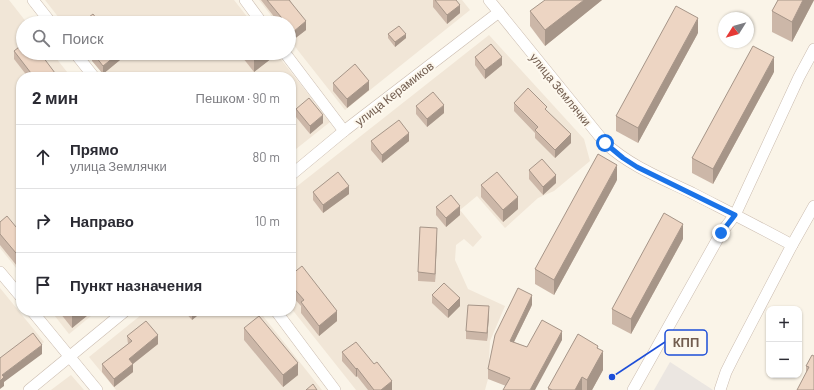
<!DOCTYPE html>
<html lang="ru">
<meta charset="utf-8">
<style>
:root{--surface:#fff;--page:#f2f2f3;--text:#2b2b33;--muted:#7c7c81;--line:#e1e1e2}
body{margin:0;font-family:Barlow,sans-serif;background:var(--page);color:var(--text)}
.controls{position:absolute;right:12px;bottom:12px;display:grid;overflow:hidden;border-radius:8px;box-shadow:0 1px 3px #0004}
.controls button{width:36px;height:36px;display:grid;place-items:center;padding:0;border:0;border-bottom:1px solid var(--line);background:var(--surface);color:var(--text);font:20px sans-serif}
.compass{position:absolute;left:718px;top:12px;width:36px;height:36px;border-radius:50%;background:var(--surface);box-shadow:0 1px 3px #0004;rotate:233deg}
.stop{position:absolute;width:12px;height:12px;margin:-9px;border:3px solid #1a73e8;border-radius:50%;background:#fff}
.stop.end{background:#1a73e8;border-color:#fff;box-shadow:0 1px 4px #0008}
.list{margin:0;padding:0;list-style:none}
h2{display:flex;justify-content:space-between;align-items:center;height:52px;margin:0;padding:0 16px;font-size:17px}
h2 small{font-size:13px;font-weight:400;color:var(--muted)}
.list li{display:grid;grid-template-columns:26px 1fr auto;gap:12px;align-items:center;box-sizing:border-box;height:64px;padding:0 16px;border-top:1px solid var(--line)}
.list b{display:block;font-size:15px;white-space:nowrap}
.list p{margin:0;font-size:13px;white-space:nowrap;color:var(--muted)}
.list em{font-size:13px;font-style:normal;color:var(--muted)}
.icon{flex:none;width:22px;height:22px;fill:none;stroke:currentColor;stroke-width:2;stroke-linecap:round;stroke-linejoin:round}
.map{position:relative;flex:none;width:814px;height:390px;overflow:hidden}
.search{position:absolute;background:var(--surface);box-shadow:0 1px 3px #0004;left:16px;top:16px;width:280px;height:44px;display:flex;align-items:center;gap:10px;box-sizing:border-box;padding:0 14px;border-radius:22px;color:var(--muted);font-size:15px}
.panel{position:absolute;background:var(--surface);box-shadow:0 1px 3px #0004;left:16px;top:72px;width:280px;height:244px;border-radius:16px}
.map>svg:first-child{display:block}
</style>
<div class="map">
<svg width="814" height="390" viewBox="0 0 814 390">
<rect width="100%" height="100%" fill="#faf4e8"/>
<g fill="#f1e6d7">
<path d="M0 0H9L27 23H23V53H52L71 77H21V274L0 248Z"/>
<path d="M45 0H234L252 23H63Z"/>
<path d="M259 0H462L470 10 345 110 289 39V23H277Z"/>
<path d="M489 35 584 139 590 161 554 191 538 198 505 228 477 196 460 210 482 237 473 247 464 239 456 245 455 260 468 289 505 306 490 341 488 379 485 390H356L291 308V191Z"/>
<path d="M87 53H276L330 122 291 153V77H106Z"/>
<path d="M0 288 44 342 0 378Z"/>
<path d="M51 311H97L69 334Z"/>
<path d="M146 311H259L322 390H116L89 357Z"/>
<path d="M71 375 84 390H51Z"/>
</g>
<path fill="#ebe6e1" d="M670 362 710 388 713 390H654Z"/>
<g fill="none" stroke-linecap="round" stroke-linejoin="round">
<defs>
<g id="minor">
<path d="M33 0 51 23"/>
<path d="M245 0 262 23"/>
<path d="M489 0 605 143C630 166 661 178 692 193 725 210 759 227 792 245"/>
<path d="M75 53 94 77"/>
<path d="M285 53 344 131"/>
<path d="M291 175 344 131 499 12"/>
<path d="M0 272 21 297"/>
<path d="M32 311 97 390"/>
<path d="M276 311 335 390"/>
<path d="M29 390 125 311"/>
<path d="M633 390 721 233 735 215 799 77 814 49"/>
<path d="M720 390 726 372 733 358 792 245 814 206"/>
</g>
</defs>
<use href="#minor" stroke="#cbbcaf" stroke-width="12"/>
<use href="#minor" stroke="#fff" stroke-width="11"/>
</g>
<g fill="#ccb7a8">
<path d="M261 0H290L306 30 293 40 289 35V23H279Z"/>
<path d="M433 0H456L460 13 447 24 433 7Z"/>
<path d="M602 0 545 46 530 26V11Z"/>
<path d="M778 0H814L792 42 772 32V11Z"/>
<path d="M698 33 638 143 616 131V116Z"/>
<path d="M388 34 406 38 395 47 388 38Z"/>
<path d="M14 51 58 77H28L14 59Z"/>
<path d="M90 53H120V60L103 74 92 61V56Z"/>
<path d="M239 53H272V58L254 72Z"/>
<path d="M475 57 502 65 485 79 475 65Z"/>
<path d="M774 72 713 184 692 173V158Z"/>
<path d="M333 83 369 90 347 108 333 91Z"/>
<path d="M514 103 547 111 571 143 555 158 535 138V133L514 111Z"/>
<path d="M416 106 444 113 427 127 416 114Z"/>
<path d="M296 109 323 123 310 134 296 117Z"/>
<path d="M371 141H409L382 163 371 150Z"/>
<path d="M529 170 556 183 543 195 529 179Z"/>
<path d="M617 180 554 295 535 284V269Z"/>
<path d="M481 185 518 209 503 222 481 197Z"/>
<path d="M313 192 349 194 323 213 313 200Z"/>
<path d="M436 207 460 215 446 227 436 215Z"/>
<path d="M0 222 21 233V271L0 245Z"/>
<path d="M437 236 435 282 418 281V272Z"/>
<path d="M683 239 631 334 612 324V309Z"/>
<path d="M291 275 337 321 319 336 301 313V306L291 295Z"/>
<path d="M432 295 460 306 448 318 432 303Z"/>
<path d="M532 305 514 342 527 347 562 340 506 386 488 379V369Z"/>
<path d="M60 311H93L72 328 60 313Z"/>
<path d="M184 311H203L192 320Z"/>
<path d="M489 314 487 341 466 339V331Z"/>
<path d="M244 328 298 375 283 387 244 340Z"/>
<path d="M127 336 158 344 133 364V372L114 387 102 372V364L128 344Z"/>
<path d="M598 348 603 370 592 390H548V388Z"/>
<path d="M342 352 392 390H368L357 376 356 377 342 361Z"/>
<path d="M814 356V390L806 373V366Z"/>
</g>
<g fill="#a69588">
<path d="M584 0H602L545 46V30Z"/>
<path d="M803 0H814L792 42V22Z"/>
<path d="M460 5V13L447 24V15Z"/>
<path d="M698 18V33L638 143V128Z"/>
<path d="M306 21V30L293 40V32Z"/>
<path d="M406 34V38L395 47V42Z"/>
<path d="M119 53H120V60L103 74V66Z"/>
<path d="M263 53H272V58L254 72V60Z"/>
<path d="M502 57V65L485 79V70Z"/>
<path d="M774 57V72L713 184V169Z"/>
<path d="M369 81V90L347 108V99Z"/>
<path d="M444 105V113L427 127V119Z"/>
<path d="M323 115V123L310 134V126Z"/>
<path d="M409 133V141L382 163V155Z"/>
<path d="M571 134V143L555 158V150Z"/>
<path d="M617 165V180L554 295V280Z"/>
<path d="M556 175V183L543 195V187Z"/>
<path d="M349 186V194L323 213V205Z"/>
<path d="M518 197V209L503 222V210Z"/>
<path d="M460 206V215L446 227V218Z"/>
<path d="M683 224V239L631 334V319Z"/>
<path d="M437 228V236L435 282V274Z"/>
<path d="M532 295V305L510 350V341Z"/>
<path d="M460 298V306L448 318V310Z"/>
<path d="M489 306V314L487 341V333Z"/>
<path d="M78 311H93L72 328V316Z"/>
<path d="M192 311H203L192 320Z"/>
<path d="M337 311V321L319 336V326Z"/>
<path d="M562 331V340L535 390H530Z"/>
<path d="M158 335V344L129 367V359Z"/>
<path d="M42 345V354L4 382V386L0 389V381L2 375Z"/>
<path d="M598 346V360L603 351V370L592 390H587V380Z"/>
<path d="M298 363V375L283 387V375Z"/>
<path d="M133 364V372L114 387V379Z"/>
<path d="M357 368V376L356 377V369Z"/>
<path d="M582 377V390H575Z"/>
<path d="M392 381V390H381Z"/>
</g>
<g fill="#edd5c3" stroke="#a69588">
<path d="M267 0H289L306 21 293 32 289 27V23H286Z"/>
<path d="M435 0H456L460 5 447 15Z"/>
<path d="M545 0H584L545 30 530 11Z"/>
<path d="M778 0H803L792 22 772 11Z"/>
<path d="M676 6 698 18 638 128 616 116Z"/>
<path d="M93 14 100 23H81Z"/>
<path d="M399 26 406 34 395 42 388 34Z"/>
<path d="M23 44V53H40L58 77H34L14 51Z"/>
<path d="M491 44 502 57 485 70 475 57Z"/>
<path d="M753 46 774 57 713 169 692 158Z"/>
<path d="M93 53H119L103 66Z"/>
<path d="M248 53H263L254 60Z"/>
<path d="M355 64 369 81 347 99 333 83Z"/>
<path d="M528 88 547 107 545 109 571 134 555 150 535 130 538 127 514 103Z"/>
<path d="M433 92 444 105 427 119 416 106Z"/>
<path d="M309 98 323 115 310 126 296 109Z"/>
<path d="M399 120 409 133 382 155 371 141Z"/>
<path d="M598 154 617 165 554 280 535 269Z"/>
<path d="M542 159 556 175 543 187 529 170Z"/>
<path d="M338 172 349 186 323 205 313 192Z"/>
<path d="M497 172 518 197 503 210 481 185Z"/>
<path d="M451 195 460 206 446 218 436 207Z"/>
<path d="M664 213 683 224 631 319 612 309Z"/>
<path d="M7 216 21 233V259L0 234V222Z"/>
<path d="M420 227 437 228 435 274 418 272Z"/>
<path d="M302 266 337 311 319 326 301 302 304 300 291 285V275Z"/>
<path d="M444 283 460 298 448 310 432 295Z"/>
<path d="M518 288 532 295 510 341 527 347 542 320 562 331 530 390H503L510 378 488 369 495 335Z"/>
<path d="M468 305 489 306 487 333 466 331Z"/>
<path d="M67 311H78L72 316Z"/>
<path d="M259 316 298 363 283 375 244 328Z"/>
<path d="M146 321 158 335 129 359 133 364 114 379 102 364 132 341 127 336Z"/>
<path d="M33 333 42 345 2 375 4 377 0 381V358Z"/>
<path d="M578 334 598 346 597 348 603 351 587 380 582 377 575 390H552L548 388Z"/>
<path d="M356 342 374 364 377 362 392 381 381 390H374L357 368 356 369 342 352Z"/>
<path d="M812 355 814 356V390H797L809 367 806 366Z"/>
<path d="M313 384 317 390H306Z"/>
</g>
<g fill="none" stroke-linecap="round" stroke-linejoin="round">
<path stroke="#1a73e8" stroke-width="5" d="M605 143 623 158 637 167 735 215 721 233"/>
</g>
<g text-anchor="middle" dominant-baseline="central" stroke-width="4" stroke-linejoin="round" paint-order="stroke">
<g font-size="12" fill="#725d4f" stroke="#fdf8ee">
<text transform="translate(561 89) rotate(51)">улица Землячки</text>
<text transform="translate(394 93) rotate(-38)">улица Керамиков</text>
</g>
</g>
<path fill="none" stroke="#1d4ed8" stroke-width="1.5" d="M612 377L665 342"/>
<circle fill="#1d4ed8" stroke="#fdf8ee" stroke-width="1.5" cx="612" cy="377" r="4"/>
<rect fill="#fdf8ee" stroke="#1d4ed8" stroke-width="1.5" x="665" y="330" width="42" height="25" rx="4"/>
<g font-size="13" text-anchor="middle" font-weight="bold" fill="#725d4f">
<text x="686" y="347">КПП</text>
</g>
</svg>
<div class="controls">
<button>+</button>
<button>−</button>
</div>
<svg class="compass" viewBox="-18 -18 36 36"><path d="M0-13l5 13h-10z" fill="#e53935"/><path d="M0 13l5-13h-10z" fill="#7c7c81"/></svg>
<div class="stop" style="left:605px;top:143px"></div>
<div class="stop end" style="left:721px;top:233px"></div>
<div class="search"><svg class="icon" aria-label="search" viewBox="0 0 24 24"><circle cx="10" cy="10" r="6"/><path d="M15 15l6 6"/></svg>Поиск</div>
<section class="panel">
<h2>2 мин<small>Пешком · 90 m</small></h2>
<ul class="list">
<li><svg class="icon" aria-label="ahead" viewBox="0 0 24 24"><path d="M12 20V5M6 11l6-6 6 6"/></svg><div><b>Прямо</b><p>улица Землячки</p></div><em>80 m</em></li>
<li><svg class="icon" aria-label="right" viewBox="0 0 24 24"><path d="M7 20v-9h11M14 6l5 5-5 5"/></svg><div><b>Направо</b></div><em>10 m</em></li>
<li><svg class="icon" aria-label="arrive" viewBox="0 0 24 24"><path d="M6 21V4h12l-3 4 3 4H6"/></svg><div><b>Пункт назначения</b></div></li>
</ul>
</section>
</div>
